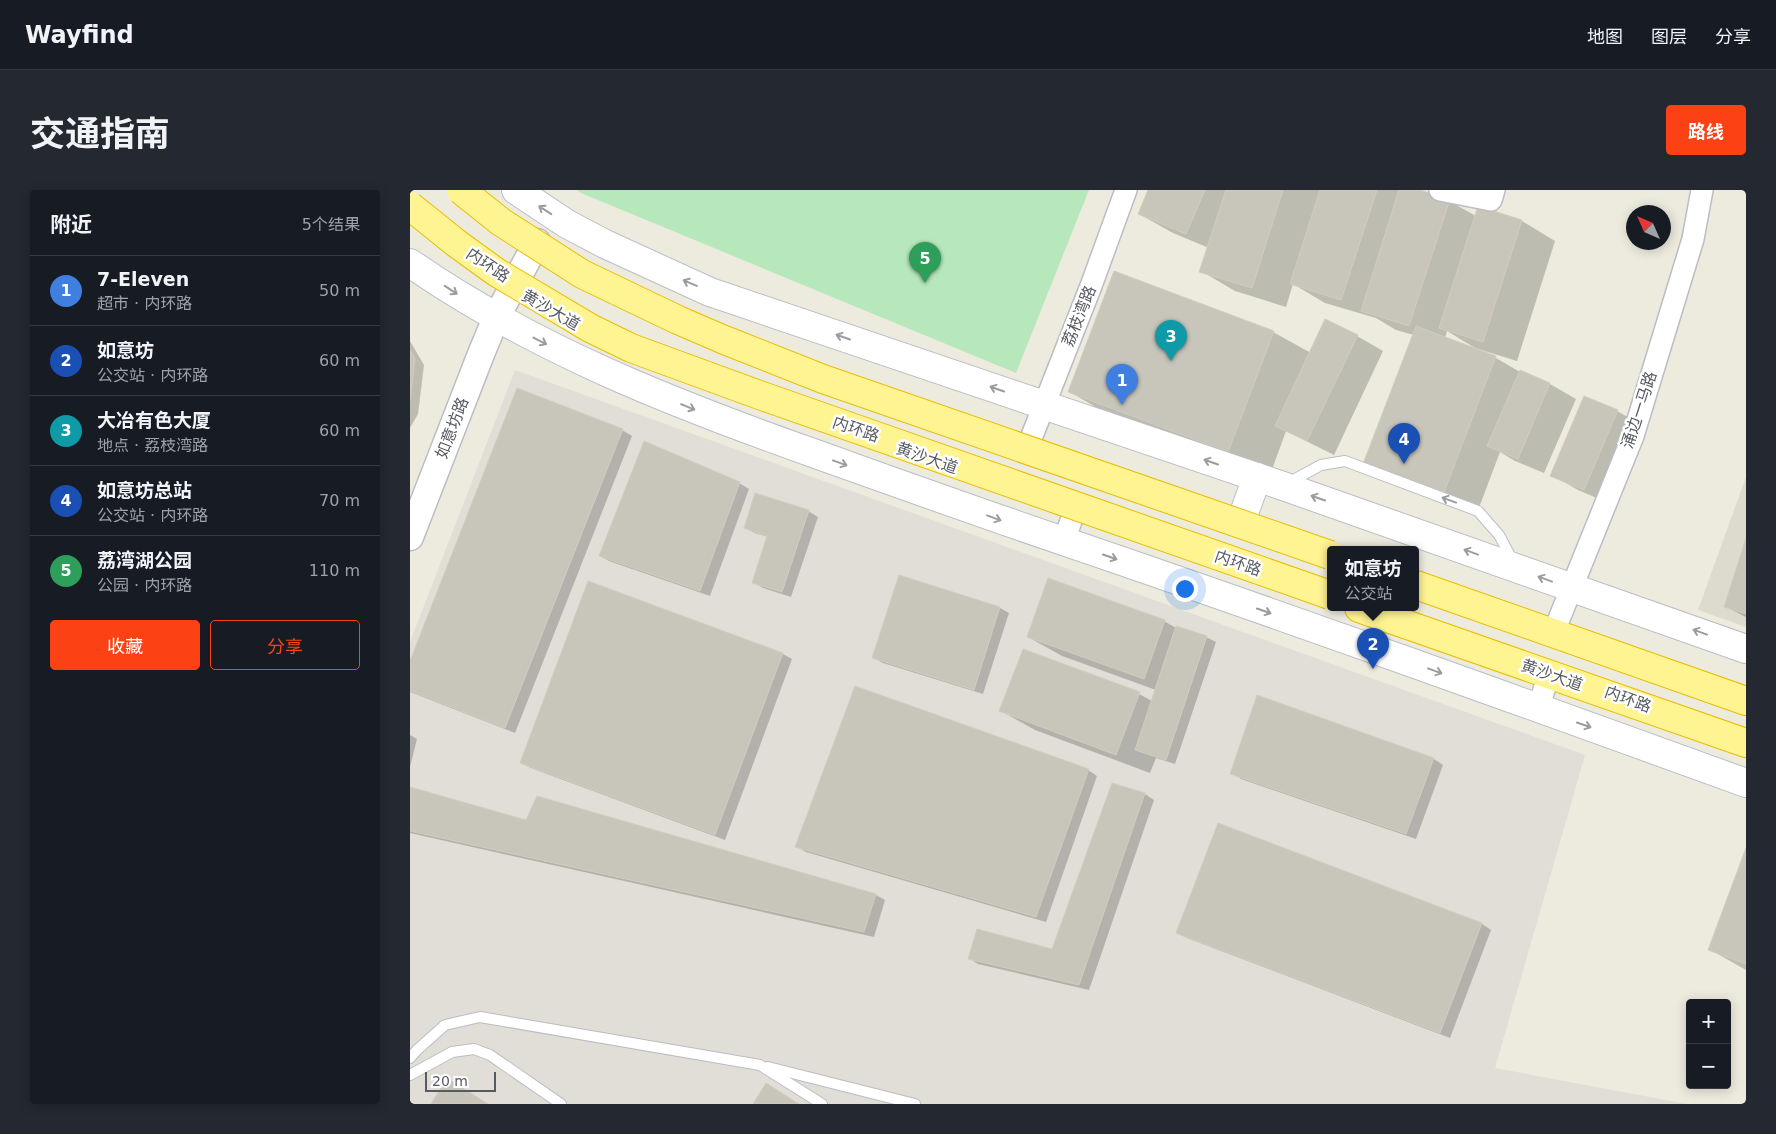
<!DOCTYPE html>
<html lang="zh">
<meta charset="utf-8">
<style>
:root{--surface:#171b24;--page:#242831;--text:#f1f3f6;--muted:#9ea1a6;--line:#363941;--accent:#fc4215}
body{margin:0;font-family:"DejaVu Sans","Noto Sans SC",sans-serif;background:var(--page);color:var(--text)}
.controls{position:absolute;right:15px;bottom:15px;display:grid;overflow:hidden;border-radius:5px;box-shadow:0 2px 12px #0003}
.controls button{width:45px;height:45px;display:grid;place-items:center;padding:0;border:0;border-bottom:1px solid var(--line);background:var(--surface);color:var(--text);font:25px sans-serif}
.compass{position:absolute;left:1216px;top:15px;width:45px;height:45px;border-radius:50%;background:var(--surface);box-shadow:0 2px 12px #0003;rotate:315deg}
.scale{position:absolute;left:15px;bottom:12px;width:71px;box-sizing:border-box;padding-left:5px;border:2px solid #575b61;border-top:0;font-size:14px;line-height:18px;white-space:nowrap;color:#575b61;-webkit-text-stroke:4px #fff;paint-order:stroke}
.you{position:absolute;left:774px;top:398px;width:18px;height:18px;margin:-12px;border:4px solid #fff;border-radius:50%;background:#1a73e8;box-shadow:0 0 0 8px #1a73e833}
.badge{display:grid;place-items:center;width:32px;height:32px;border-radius:50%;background:var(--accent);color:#fff;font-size:16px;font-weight:700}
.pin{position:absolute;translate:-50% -41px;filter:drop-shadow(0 1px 2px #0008)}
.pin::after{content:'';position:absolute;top:26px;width:18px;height:15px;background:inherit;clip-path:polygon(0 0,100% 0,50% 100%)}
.popup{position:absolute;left:917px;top:356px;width:92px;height:65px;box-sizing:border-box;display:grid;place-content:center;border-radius:5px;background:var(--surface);filter:drop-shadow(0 1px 4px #0005);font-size:16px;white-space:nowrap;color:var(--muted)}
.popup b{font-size:19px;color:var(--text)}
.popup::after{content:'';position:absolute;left:50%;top:100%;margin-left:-10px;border:10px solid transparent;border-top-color:var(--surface)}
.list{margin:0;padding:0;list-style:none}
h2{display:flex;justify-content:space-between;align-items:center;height:65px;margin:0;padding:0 20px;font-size:21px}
h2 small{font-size:16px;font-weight:400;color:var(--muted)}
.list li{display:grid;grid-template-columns:32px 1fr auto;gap:15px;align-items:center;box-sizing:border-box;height:70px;padding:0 20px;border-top:1px solid var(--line)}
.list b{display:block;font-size:19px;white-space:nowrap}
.list p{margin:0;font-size:16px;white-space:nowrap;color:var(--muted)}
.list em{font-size:16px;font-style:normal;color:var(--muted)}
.actions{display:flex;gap:10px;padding:15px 20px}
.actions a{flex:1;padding:11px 0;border:1px solid var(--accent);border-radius:5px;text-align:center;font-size:18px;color:var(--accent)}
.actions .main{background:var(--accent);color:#fff}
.map{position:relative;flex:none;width:1336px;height:914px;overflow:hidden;border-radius:5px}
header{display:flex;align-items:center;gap:30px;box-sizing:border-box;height:70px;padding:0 25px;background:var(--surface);border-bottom:1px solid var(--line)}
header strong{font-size:24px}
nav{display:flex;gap:28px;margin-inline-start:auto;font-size:18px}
.intro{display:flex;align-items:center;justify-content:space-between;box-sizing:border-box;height:120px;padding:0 30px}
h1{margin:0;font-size:35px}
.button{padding:12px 22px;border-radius:5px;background:var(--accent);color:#fff;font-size:18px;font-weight:700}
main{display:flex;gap:30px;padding:0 30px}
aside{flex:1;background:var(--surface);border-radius:5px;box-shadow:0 2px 12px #0003}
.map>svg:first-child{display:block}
</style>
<header>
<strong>Wayfind</strong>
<nav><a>地图</a><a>图层</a><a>分享</a></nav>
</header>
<div class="intro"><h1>交通指南</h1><a class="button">路线</a></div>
<main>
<aside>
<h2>附近<small>5个结果</small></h2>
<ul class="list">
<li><span class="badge" style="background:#3f7fe0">1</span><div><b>7-Eleven</b><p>超市 · 内环路</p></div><em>50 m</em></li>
<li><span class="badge" style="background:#1a4fb4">2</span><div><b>如意坊</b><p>公交站 · 内环路</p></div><em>60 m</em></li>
<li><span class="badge" style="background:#0f9aa8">3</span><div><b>大冶有色大厦</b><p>地点 · 荔枝湾路</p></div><em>60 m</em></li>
<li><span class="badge" style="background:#1a4fb4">4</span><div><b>如意坊总站</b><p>公交站 · 内环路</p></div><em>70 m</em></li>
<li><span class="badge" style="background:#2e9e5b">5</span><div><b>荔湾湖公园</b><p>公园 · 内环路</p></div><em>110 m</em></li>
</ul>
<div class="actions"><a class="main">收藏</a><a>分享</a></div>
</aside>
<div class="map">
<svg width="1336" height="914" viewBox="0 0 1336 914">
<rect width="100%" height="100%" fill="#edebde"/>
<path fill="#e0ded6" d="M105 180 1175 565 1085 878 1277 914H0V452Z"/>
<path fill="#dcdbcd" d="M1336 287V437L1288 420Z"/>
<path fill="#b7e8bc" d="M167 0H679L606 183 171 3Z"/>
<g fill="#0003">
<path d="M739 0H1006L1039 11 1066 26 1112 31 1145 51 1107 171 1065 158 1037 141 1035 148 1086 168 1110 182 1140 194 1166 209 1134 283 1105 271 1090 262 1067 323 988 293 1004 145 986 140 966 128 915 113 883 94 876 117 825 101 791 81 799 58 763 43 729 24Z"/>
<path d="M863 142 901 163 947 146 973 161 924 265 876 241 860 285 701 226 660 202Z"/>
<path d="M0 151 14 175 8 224 0 238Z"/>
<path d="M1175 207 1207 221 1234 236 1201 314 1168 300 1142 285Z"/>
<path d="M212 240 222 246 105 543 0 502V474Z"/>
<path d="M329 293 339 299 300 406 199 371 190 366Z"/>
<path d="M398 321 408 327 381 407 353 398 343 392 358 347 345 343 335 338Z"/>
<path d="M1336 352V427L1316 417Z"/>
<path d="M489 387 590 418 599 423 573 504 473 473 464 468Z"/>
<path d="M179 392 373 464 382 469 315 650 121 578 111 573Z"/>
<path d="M754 431 766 438 796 447 806 452 765 574 746 568 740 583 625 540 591 521 729 504 742 511 746 500 652 466 618 447Z"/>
<path d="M848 507 1024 569 1033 575 1006 649 831 589 822 583Z"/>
<path d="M0 545 7 549 0 577Z"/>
<path d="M678 580 687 586 636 732 396 662 387 657Z"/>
<path d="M702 595 735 604 744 610 679 800 568 774 559 768 643 761Z"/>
<path d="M0 598 117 631 128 608 466 705 475 710 464 747 0 643Z"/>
<path d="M809 634 1072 734 1081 740 1040 848 777 748 767 743Z"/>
<path d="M1336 662V780L1299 759Z"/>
</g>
<g fill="#c8c5bb" stroke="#d2cdbc">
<path d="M738 0H795L776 44 728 24Z"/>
<path d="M816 0H873L842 98 789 82Z"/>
<path d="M910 0H967L931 110 880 94Z"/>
<path d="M989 0H1010L1040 9 999 136 951 121Z"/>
<path d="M1068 16 1112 30 1073 152 1029 138Z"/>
<path d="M704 81 864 141 818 262 658 202Z"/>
<path d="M915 129 948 145 897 251 865 236Z"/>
<path d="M1006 136 1086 166 1033 305 953 274Z"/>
<path d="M0 160 5 168 0 211Z"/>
<path d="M1110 180 1140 193 1108 269 1077 256Z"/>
<path d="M107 198 213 239 95 538 0 501V471Z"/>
<path d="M1174 206 1208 220 1174 300 1140 286Z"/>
<path d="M234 251 330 292 290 401 189 366Z"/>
<path d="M345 303 399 320 372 402 342 393 357 346 334 338Z"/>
<path d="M1336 348V424L1314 417Z"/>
<path d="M489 385 590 417 564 500 462 468Z"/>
<path d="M638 388 755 430 734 489 617 447Z"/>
<path d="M178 391 373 463 305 645 110 573Z"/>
<path d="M766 436 797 446 756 570 725 560Z"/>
<path d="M613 459 730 502 706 565 589 521Z"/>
<path d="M445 496 679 579 626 727 385 657Z"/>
<path d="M847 505 1024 568 996 644 820 584Z"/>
<path d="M702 593 735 603 669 795 558 769 567 739 642 759Z"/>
<path d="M0 597 116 630 127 606 466 704 454 742 0 641Z"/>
<path d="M808 633 1072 733 1030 843 766 743Z"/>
<path d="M1336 658V774L1298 760Z"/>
<path d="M37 888 78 914H21Z"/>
<path d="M356 893 389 914H343Z"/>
</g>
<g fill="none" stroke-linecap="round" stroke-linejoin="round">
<defs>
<g id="service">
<path d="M878 293 911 275 935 271 1068 321 1089 345 1103 371"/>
<path d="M0 868 7 860 35 835 70 827 350 875 412 914"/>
<path d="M358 877 505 914"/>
<path d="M0 885 42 862 64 859 80 865 151 914"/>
</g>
<g id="minor">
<path d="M1030 0 1081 10 1084 0"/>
<path d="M620 251 681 96 716 0"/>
<path d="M654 351 665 319"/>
<path d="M1147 434 1223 246 1283 49 1292 0"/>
<path d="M1128 519 1139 484"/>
</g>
<path id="tertiary" d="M0 347 71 164 86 128 127 52"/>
<g id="secondary">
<path d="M106 0 157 34 195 54 300 102 873 296 1336 459"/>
<path d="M0 73C124 159 262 213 403 263 490 294 576 325 662 354 888 431 1112 512 1336 593"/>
<path d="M833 326 847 287"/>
</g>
<g id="trunk">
<path d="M1006 395 1336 511"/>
<path d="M949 418 1336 553"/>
</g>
</defs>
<use href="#service" stroke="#bbbdc4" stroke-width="12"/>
<use href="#minor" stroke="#bbbdc4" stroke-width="24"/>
<use href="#tertiary" stroke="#bbbdc4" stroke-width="29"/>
<use href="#secondary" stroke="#bbbec6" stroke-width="30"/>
<use href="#trunk" stroke="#ebbd00" stroke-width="30"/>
<use href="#service" stroke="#fff" stroke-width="10"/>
<use href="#minor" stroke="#fff" stroke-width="21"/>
<use href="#tertiary" stroke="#fff" stroke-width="26"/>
<use href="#secondary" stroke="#fff" stroke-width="28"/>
<use href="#trunk" stroke="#fff492" stroke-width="28"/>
<defs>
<g id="trunk-bridge">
<path d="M51 0 91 32 172 84 268 130 312 149 413 189 920 365"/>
<path d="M0 16 46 53 86 82 180 138 221 158 355 207 920 405"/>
</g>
</defs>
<use href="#trunk-bridge" stroke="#ebbd00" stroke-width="30" stroke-linecap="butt"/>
<use href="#trunk-bridge" stroke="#fff492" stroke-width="28"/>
</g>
<defs><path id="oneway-shaft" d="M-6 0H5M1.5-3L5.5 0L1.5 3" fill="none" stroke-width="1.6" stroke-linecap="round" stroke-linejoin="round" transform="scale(1.25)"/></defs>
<g stroke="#9a9da0">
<use href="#oneway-shaft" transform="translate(135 20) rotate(-147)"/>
<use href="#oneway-shaft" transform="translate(280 93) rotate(-157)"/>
<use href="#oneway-shaft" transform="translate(41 100) rotate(33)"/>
<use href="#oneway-shaft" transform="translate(433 147) rotate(-161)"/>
<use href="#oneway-shaft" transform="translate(130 151) rotate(27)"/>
<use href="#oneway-shaft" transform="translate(587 199) rotate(-161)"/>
<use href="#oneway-shaft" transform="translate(278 217) rotate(22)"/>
<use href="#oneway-shaft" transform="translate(801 272) rotate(-161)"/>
<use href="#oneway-shaft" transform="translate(430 273) rotate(20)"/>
<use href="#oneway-shaft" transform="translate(908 308) rotate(-161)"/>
<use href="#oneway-shaft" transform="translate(1039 310) rotate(-160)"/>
<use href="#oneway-shaft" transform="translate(584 328) rotate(20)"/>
<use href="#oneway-shaft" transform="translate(1061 362) rotate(-160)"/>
<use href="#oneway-shaft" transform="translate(700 367) rotate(19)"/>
<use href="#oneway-shaft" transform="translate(1135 389) rotate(-160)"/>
<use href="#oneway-shaft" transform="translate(854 421) rotate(19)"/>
<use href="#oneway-shaft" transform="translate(1290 442) rotate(-160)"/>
<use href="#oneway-shaft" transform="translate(1025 481) rotate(20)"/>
<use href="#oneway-shaft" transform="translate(1174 535) rotate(19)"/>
</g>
<g text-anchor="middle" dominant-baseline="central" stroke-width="5" stroke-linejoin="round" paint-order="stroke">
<g font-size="16" fill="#575b61" stroke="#fff">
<text transform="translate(78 75) rotate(34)">内环路</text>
<text transform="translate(141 120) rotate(30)">黄沙大道</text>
<text transform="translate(669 126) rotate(-68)">荔枝湾路</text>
<text transform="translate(1229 220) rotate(-72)">涌边一马路</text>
<text transform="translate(42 238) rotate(-69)">如意坊路</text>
<text transform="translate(446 239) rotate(19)">内环路</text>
<text transform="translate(517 268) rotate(19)">黄沙大道</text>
<text transform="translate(828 373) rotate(19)">内环路</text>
<text transform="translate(1142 485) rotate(19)">黄沙大道</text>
<text transform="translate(1218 509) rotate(20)">内环路</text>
</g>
</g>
</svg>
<div class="controls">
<button>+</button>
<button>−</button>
</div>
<svg class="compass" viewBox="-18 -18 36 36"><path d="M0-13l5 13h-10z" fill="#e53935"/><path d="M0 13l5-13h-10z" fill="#9ea1a6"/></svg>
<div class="scale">20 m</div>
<div class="you"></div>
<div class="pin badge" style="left:712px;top:215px;background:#3f7fe0">1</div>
<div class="pin badge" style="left:963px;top:479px;background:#1a4fb4">2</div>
<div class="popup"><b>如意坊</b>公交站</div>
<div class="pin badge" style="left:761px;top:171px;background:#0f9aa8">3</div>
<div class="pin badge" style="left:994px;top:274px;background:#1a4fb4">4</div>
<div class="pin badge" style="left:515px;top:93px;background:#2e9e5b">5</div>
</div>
</main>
